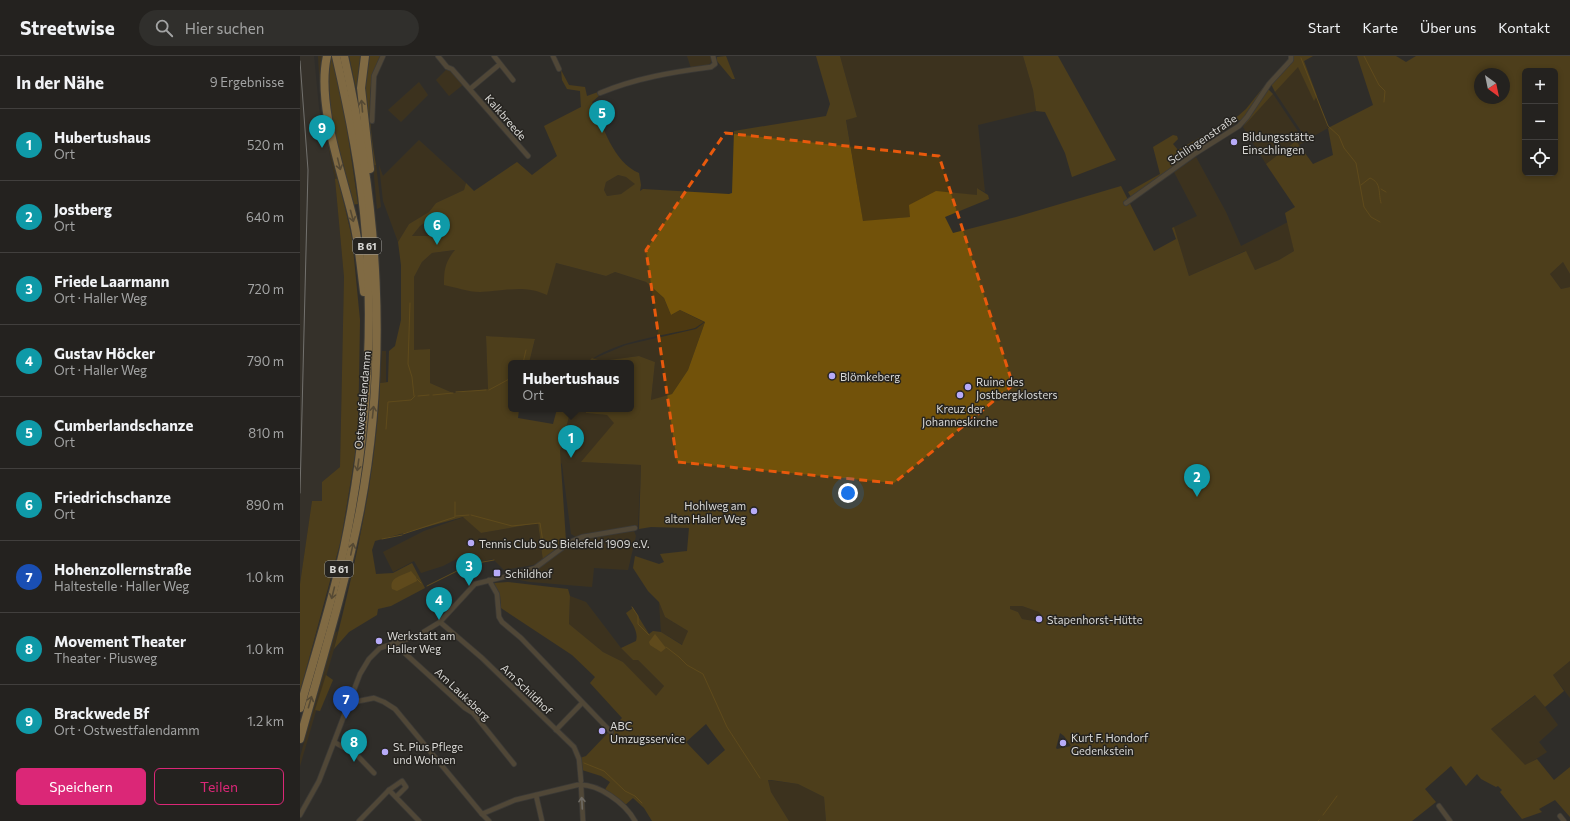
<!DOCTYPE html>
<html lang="de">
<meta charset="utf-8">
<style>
:root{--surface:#24221f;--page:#302f2c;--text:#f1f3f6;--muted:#a3a4a4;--line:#413f3d;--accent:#db2777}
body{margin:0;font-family:Commissioner,sans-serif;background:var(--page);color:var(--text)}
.controls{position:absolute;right:12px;top:12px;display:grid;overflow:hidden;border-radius:6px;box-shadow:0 2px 6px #0003}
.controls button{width:36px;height:36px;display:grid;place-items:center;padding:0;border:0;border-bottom:1px solid var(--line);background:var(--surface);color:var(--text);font:20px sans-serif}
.compass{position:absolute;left:1174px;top:12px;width:36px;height:36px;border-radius:50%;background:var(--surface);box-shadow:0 2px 6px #0003;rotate:147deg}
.you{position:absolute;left:548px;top:437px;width:14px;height:14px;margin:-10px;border:3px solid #fff;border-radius:50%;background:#1a73e8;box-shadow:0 0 0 6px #1a73e833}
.badge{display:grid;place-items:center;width:26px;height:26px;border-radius:50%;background:var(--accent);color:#fff;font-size:13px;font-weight:700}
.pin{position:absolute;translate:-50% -33px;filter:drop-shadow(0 1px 2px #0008)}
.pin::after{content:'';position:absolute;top:21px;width:14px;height:12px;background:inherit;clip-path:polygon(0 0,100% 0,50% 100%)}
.popup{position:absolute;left:208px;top:304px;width:126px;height:52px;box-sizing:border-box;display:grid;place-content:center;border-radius:6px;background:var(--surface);filter:drop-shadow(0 1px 3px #0005);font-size:13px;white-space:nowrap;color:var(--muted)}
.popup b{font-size:15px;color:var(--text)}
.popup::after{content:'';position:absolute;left:50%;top:100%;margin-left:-8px;border:8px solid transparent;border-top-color:var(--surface)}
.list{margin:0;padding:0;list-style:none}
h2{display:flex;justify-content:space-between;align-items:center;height:52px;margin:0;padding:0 16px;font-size:17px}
h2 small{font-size:13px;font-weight:400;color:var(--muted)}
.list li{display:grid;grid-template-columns:26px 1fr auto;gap:12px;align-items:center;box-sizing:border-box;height:72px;padding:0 16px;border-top:1px solid var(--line)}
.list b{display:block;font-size:15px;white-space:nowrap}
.list p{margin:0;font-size:13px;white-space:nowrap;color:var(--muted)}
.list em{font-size:13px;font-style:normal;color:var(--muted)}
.actions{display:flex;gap:8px;padding:12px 16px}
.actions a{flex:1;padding:9px 0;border:1px solid var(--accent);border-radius:6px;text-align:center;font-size:14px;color:var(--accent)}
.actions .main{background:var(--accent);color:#fff}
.icon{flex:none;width:22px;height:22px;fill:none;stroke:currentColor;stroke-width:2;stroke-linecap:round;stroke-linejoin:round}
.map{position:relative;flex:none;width:1270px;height:765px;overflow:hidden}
header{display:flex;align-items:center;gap:24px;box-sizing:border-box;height:56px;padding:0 20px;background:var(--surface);border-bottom:1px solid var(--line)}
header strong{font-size:19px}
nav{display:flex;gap:22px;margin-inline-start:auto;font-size:14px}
.search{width:280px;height:36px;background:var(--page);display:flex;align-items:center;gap:10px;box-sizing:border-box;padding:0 14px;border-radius:22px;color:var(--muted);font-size:15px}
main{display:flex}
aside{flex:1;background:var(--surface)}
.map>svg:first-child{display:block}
</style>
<header>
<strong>Streetwise</strong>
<div class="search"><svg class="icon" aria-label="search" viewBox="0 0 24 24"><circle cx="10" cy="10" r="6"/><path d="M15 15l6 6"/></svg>Hier suchen</div>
<nav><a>Start</a><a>Karte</a><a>Über uns</a><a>Kontakt</a></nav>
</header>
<main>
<aside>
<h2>In der Nähe<small>9 Ergebnisse</small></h2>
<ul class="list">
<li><span class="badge" style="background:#0f9aa8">1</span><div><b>Hubertushaus</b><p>Ort</p></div><em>520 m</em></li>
<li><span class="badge" style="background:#0f9aa8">2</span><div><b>Jostberg</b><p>Ort</p></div><em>640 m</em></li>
<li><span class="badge" style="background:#0f9aa8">3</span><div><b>Friede Laarmann</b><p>Ort · Haller Weg</p></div><em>720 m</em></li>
<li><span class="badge" style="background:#0f9aa8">4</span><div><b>Gustav Höcker</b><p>Ort · Haller Weg</p></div><em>790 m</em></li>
<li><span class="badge" style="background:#0f9aa8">5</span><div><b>Cumberlandschanze</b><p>Ort</p></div><em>810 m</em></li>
<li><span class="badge" style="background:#0f9aa8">6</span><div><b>Friedrichschanze</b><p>Ort</p></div><em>890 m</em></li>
<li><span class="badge" style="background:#1a4fb4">7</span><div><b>Hohenzollernstraße</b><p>Haltestelle · Haller Weg</p></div><em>1.0 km</em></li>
<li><span class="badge" style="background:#0f9aa8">8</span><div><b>Movement Theater</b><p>Theater · Piusweg</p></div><em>1.0 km</em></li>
<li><span class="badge" style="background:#0f9aa8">9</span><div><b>Brackwede Bf</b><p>Ort · Ostwestfalendamm</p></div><em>1.2 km</em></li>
</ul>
<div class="actions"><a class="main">Speichern</a><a>Teilen</a></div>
</aside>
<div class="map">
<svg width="1270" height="765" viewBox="0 0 1270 765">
<rect width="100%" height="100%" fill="#302e29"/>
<path fill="#3c362c" d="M0 0H14L19 52 25 86 27 87 35 123 44 221 40 411 22 426V445H12L0 528Z"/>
<g fill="#4d3911">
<path d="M18 0H23L21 25 38 122 35 123C26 82 20 42 18 0Z"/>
<path d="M387 0H411V6L408 10 391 12Z"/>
<path d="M540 0H723L733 34 736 55 678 69 685 136 677 132 678 139C637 140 639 123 610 161L563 166 546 63 557 61Z"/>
<path d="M998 10 1014 44 1017 40 1028 72 1007 84 975 36Z"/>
<path d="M148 12 151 13 164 28 149 40 136 24Z"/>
<path d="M119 26 128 39 101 66 88 54Z"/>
<path d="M973 38 1005 86 999 89 996 85 966 108 943 71Z"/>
<path d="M119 84 166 127 164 134 136 147 129 156 109 168 98 186 83 145 79 109 83 120Z"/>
<path d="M896 101 926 156 941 190 988 166 994 195 979 204 955 214 945 195 889 220 874 171 897 160 874 116Z"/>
<path d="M73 109H76L81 151 77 153Z"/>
<path d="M318 119 326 121 336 128 321 138 307 140 304 134 306 126Z"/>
<path d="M135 160 137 174 132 180H112L120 170Z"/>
<path d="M156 194 178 236 217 232 237 234 256 207 306 220 315 216 346 226 364 242 371 259 380 254 404 266 395 272C363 280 312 285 287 307H229L235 284 186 280 188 333 153 337 130 327 129 293 114 295V221L122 206 132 197Z"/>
<path d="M1263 206 1270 218V231L1261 233 1250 218Z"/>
<path d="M405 266 388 314 372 338 351 345 355 306 339 300 301 305 293 303 326 289 396 273Z"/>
<path d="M82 295H86V326L80 327Z"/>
<path d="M271 353H286V357L307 359 315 367 282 406 341 409 338 470 276 481 271 478 262 408 260 406V395Z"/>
<path d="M164 461 181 477 238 467 243 505 233 509 204 514 193 503 168 508 162 500 143 510 121 517 114 505 93 516 83 496 124 475Z"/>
<path d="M334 475 336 480 328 514 294 512 292 531 230 526 215 523 217 520 244 508 272 488 283 482Z"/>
<path d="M270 540 286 546 321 592 333 604H338L364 630 356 641 323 606 303 596 269 568Z"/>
<path d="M359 546 365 561 388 575 383 589 361 576Z"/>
<path d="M710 550H722L739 556 742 560 740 566 722 563 718 556 710 553Z"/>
<path d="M38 575 34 593 0 710V701L35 577Z"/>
<path d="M1270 605V642L1253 619Z"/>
<path d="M1236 639 1258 669 1239 686 1247 696 1225 710 1191 673Z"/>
<path d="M468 724 498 728 524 741 526 765H489L471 736Z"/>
</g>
<g fill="#72520a" fill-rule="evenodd">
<path d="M30 0H32L35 13 46 66 58 148 51 149C40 102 21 49 30 0Z"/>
<path d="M49 0H63L59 42H58Z"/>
<path d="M69 0H81C63 26 71 79 76 109H73L64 31Z"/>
<path d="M426 0 435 23H432L417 5V1Z"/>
<path d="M516 0H540L557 61 546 64 563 165 610 161 609 149 636 135 677 139V132L688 139 689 143 645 161 653 177 716 161 821 130 854 195 876 183 872 172 874 171 889 220 946 195 955 214 979 204 994 195 985 157 995 151 966 108 996 85 1013 108 1033 99 1028 72 1073 49 1057 0H1096L1106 6 1116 0H1270V218L1263 206 1250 218 1261 233 1270 231V605L1253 619 1264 635 1245 651 1235 639 1191 673 1225 709 1237 703 1254 724 1270 711V761L1255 744 1239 753 1242 756 1222 763 1200 736 1202 734 1198 730 1196 731 1181 723 1177 718 1166 730 1151 710 1125 733 1136 746 1112 765H526L524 741 498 728 471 724H468L471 736 489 765H352L344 752 333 742 324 750 304 735 310 726 301 720 282 714 280 702 286 700 322 662 290 627 295 621 272 599 201 552 200 540 194 527 208 526 268 533 270 540 269 568 303 596 323 606 356 640 364 630 338 604H333L321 592 336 585C339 575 331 566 326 557L333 552 349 578 353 575 361 576 382 589 388 575 365 561 359 546 348 535 333 512 335 500 359 508 364 506 360 498 387 495 389 472 351 471 339 473 341 409 281 406 314 367 307 359 286 357V353H331V307H287L292 302 301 305 339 300 355 306 351 344 372 338 388 314 405 266 380 254 371 259 364 242 346 226 315 216 306 220 256 207 247 239C225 228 203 235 180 236 168 236 155 231 144 229 144 214 145 206 155 194L132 197 122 206 114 221V294L130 293V327L153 337 188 333 186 280 235 283 229 307H211V353H219L218 362 253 368 257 353H271L260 395 266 485 243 505 238 467 181 477 163 461 75 485 72 494 76 518 93 517 112 507 125 532 91 550 78 553 77 559 49 576 34 593C56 506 76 418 80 327L88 326 89 295 95 290 101 264V209L98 186 109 168 129 156 136 147 164 134 166 127 174 135 217 106 232 119 257 100 244 70 281 51 280 35 267 33 262 24 261 14 269 29 285 31 287 40 298 36 300 39 292 46C303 70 313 106 339 117L341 129 340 135 343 133 429 138 432 137 434 75 526 60 530 48ZM1225 15H1255V117H1225ZM1180 18H1204V42H1180ZM318 119 326 121 335 128 321 138 307 140 304 134 306 126ZM135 160 137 174 133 180H112L120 170ZM710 550H722L739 556 742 560 740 566 722 563 718 556 710 553ZM406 668 425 694 408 709 386 686ZM760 677 764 680 771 690 757 693 756 692Z"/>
<path d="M723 0H758L816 104 772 121 765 97 745 56 736 55 733 34Z"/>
<path d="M994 0H1013L1004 5 1017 40 1014 45 998 11 975 36 971 28 994 4Z"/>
<path d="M974 18 943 64H940L909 84 910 87 831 141 828 136 860 118 853 91 873 79 877 80 878 83 873 88 878 94 938 60 946 53Z"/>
<path d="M968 33 973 38 943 71Z"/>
<path d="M38 122 52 182 60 264 58 381 41 484 0 636V528L12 445H22V426L40 411 44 221 35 123Z"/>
<path d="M26 619 33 624 20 655 15 654Z"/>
</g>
<g fill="#996e0c">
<path d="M111 515 116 521 117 525 97 535 92 533C89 521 102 520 111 515Z"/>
<path d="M355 578 366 592 361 596 350 589 349 586Z"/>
</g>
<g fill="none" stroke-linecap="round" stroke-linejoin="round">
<g stroke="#996e0c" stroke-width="1">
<path d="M1064 0 1079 29 1085 35 1084 46"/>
<path d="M1001 2 1028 70 1039 80 1044 92 1056 107 1064 151 1071 161 1080 166"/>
<path d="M16 79 19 77"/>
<path d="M1061 129 1070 122C1082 127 1078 137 1081 147"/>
<path d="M1081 133 1086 136"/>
<path d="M110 247 108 308 112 321 114 340"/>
<path d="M223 307 226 294"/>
<path d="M189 334 211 322"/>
<path d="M156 336 186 334"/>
<path d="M133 339 153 337"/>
<path d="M118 340 129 339"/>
<path d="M86 373 88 346 111 344 115 340"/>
<path d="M171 459 212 470 240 467 244 493"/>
<path d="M156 460 169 459"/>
<path d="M103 478 155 461V446"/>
<path d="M82 483 102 479"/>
<path d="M172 508 194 504"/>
<path d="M117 523 121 527"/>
<path d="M127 530 169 509"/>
<path d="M332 551 338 560V568L349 579"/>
<path d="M366 591 379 601 387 609 403 618 427 671 460 722"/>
<path d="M284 707 304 715 325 735 335 740 342 747"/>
<path d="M1023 759 1037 740"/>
<path d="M1018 765 1019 764"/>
</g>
<defs>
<g id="street">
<path d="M138 0 147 11 152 13 228 100"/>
<path d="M194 0 213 24"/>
<path d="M253 0 259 13"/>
<path d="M170 33 200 8"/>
<path d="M300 37C336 22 373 16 411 11L415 8 413 0"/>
<path d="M72 65 74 20 83 0"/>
<path d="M826 147 896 97 939 70 947 61 969 28 991 4V0"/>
<path d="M189 524 197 538 199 561 202 566 221 582 311 676"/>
<path d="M140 566 182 602 274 691 279 703 281 725"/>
<path d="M95 586 98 591 165 652 173 657 214 708"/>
<path d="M49 647 74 642 84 646 95 653 182 758 215 744 277 729C298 727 325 747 335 765"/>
<path d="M256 674 282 647"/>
<path d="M34 686 52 696 58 693"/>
<path d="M54 696 74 717"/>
<path d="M281 729 283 765"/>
<path d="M89 734 119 765"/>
<path d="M236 739 242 765"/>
<path d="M1139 750 1150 765"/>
<path d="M182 758 189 765"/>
<path d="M0 759 19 725 60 618 69 603 80 592 117 580 140 566 175 528 212 519 235 512 270 486 282 481 335 472"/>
<path d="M1260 760 1264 765"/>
<path d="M59 765 89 734 102 725 106 731 96 741"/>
</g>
<g id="highway">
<path d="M27 0C16 49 43 119 54 167 59 189 61 213 64 236"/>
<path d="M65 0 61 32 70 113"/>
<path d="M0 652C15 599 32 546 44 492 67 382 75 269 64 157 59 104 48 52 36 0"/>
<path d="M0 683C21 607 45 531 60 454 89 300 78 152 44 0"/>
</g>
</defs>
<use href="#street" stroke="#4b4945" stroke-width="6"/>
<use href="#highway" stroke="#4b4945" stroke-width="10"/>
<use href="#street" stroke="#796748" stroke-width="4.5"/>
<use href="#highway" stroke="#e2b462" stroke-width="8"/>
<path stroke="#c3c2be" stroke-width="1" d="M0 5 8 114 0 437"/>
</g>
<defs><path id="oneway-shaft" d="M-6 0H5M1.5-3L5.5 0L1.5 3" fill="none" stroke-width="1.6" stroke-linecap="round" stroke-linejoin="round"/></defs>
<g stroke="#846c41">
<use href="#oneway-shaft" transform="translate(62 50) rotate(-95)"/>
<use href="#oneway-shaft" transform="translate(39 108) rotate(76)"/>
<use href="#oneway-shaft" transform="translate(52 160) rotate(75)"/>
<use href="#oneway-shaft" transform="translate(73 356) rotate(-84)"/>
<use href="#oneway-shaft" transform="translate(58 409) rotate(98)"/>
<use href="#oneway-shaft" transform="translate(52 493) rotate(-78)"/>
<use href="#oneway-shaft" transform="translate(33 537) rotate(104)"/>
<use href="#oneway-shaft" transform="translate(10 646) rotate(-74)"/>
</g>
<use stroke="#bcb6ab" href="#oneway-shaft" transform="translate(282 747) rotate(-93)"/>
<path d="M0 0H1270V765H0ZM425 77 639 100 713 329 594 427 377 406 346 194Z" fill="#302e29" fill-opacity=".55" fill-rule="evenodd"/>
<path fill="none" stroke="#e8590c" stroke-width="3" stroke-dasharray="8 5" stroke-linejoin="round" d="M425 77 639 100 713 329 594 427 377 406 346 194Z"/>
<g fill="#b7abf8" stroke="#262420" stroke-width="1.5">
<circle cx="934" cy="86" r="4"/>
<circle cx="532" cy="320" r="4"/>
<circle cx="668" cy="331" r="4"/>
<circle cx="660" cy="339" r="4"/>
<circle cx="454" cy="455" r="4"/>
<circle cx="171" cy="487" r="4"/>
<rect x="193" y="513" width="8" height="8" rx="2"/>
<circle cx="739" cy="563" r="4"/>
<circle cx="79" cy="585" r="4"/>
<circle cx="302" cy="675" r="4"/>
<circle cx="763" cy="687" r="4"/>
<circle cx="85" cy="696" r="4"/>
</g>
<g text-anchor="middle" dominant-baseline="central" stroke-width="3" stroke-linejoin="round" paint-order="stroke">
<g fill="#262420" stroke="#a3a29f" stroke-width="1">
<rect x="53" y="182" width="28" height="16" rx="3"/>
<rect x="25" y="505" width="28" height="16" rx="3"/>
</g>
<g font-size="10" font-weight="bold" fill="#d9d8d5">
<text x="67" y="190">B 61</text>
<text x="39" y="513">B 61</text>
</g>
<g font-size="11" fill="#d9d8d5" stroke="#262420">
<text transform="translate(206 61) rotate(49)">Kalkbreede</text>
<text transform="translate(902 83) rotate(-34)">Schlingenstraße</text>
<text transform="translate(62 344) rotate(-85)">Ostwestfalendamm</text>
<text transform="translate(227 633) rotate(44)">Am Schildhof</text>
<text transform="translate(163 638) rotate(43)">Am Lauksberg</text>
</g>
<g font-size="11" fill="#d9d8d5" stroke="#262420" text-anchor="start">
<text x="942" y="80">Bildungsstätte<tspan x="942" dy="13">Einschlingen</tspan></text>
<text x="540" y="320">Blömkeberg</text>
<text x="676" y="325">Ruine des<tspan x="676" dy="13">Jostbergklosters</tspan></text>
<text x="660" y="352" text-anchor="middle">Kreuz der<tspan x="660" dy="13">Johanneskirche</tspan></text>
<text x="446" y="449" text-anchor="end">Hohlweg am<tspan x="446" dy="13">alten Haller Weg</tspan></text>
<text x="179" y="487">Tennis Club SuS Bielefeld 1909 e.V.</text>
<text x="205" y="517">Schildhof</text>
<text x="747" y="563">Stapenhorst-Hütte</text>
<text x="87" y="579">Werkstatt am<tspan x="87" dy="13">Haller Weg</tspan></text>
<text x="310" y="669">ABC<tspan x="310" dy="13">Umzugsservice</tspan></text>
<text x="771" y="681">Kurt F. Hondorf<tspan x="771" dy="13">Gedenkstein</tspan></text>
<text x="93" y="690">St. Pius Pflege<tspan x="93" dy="13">und Wohnen</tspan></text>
</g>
</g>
</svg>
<div class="controls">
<button>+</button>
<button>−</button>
<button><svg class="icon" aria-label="locate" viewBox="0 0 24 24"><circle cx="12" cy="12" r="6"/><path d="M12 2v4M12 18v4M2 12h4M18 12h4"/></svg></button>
</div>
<svg class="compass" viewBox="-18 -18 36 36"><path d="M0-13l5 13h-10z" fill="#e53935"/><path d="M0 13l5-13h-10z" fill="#a3a4a4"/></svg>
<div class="you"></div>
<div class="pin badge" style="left:271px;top:402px;background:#0f9aa8">1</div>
<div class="popup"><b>Hubertushaus</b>Ort</div>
<div class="pin badge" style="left:897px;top:441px;background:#0f9aa8">2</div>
<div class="pin badge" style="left:169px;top:530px;background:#0f9aa8">3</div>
<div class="pin badge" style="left:139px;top:564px;background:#0f9aa8">4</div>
<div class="pin badge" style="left:302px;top:77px;background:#0f9aa8">5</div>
<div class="pin badge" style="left:137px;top:189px;background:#0f9aa8">6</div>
<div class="pin badge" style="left:46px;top:663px;background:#1a4fb4">7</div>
<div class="pin badge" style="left:54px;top:706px;background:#0f9aa8">8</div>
<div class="pin badge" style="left:22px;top:92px;background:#0f9aa8">9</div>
</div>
</main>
